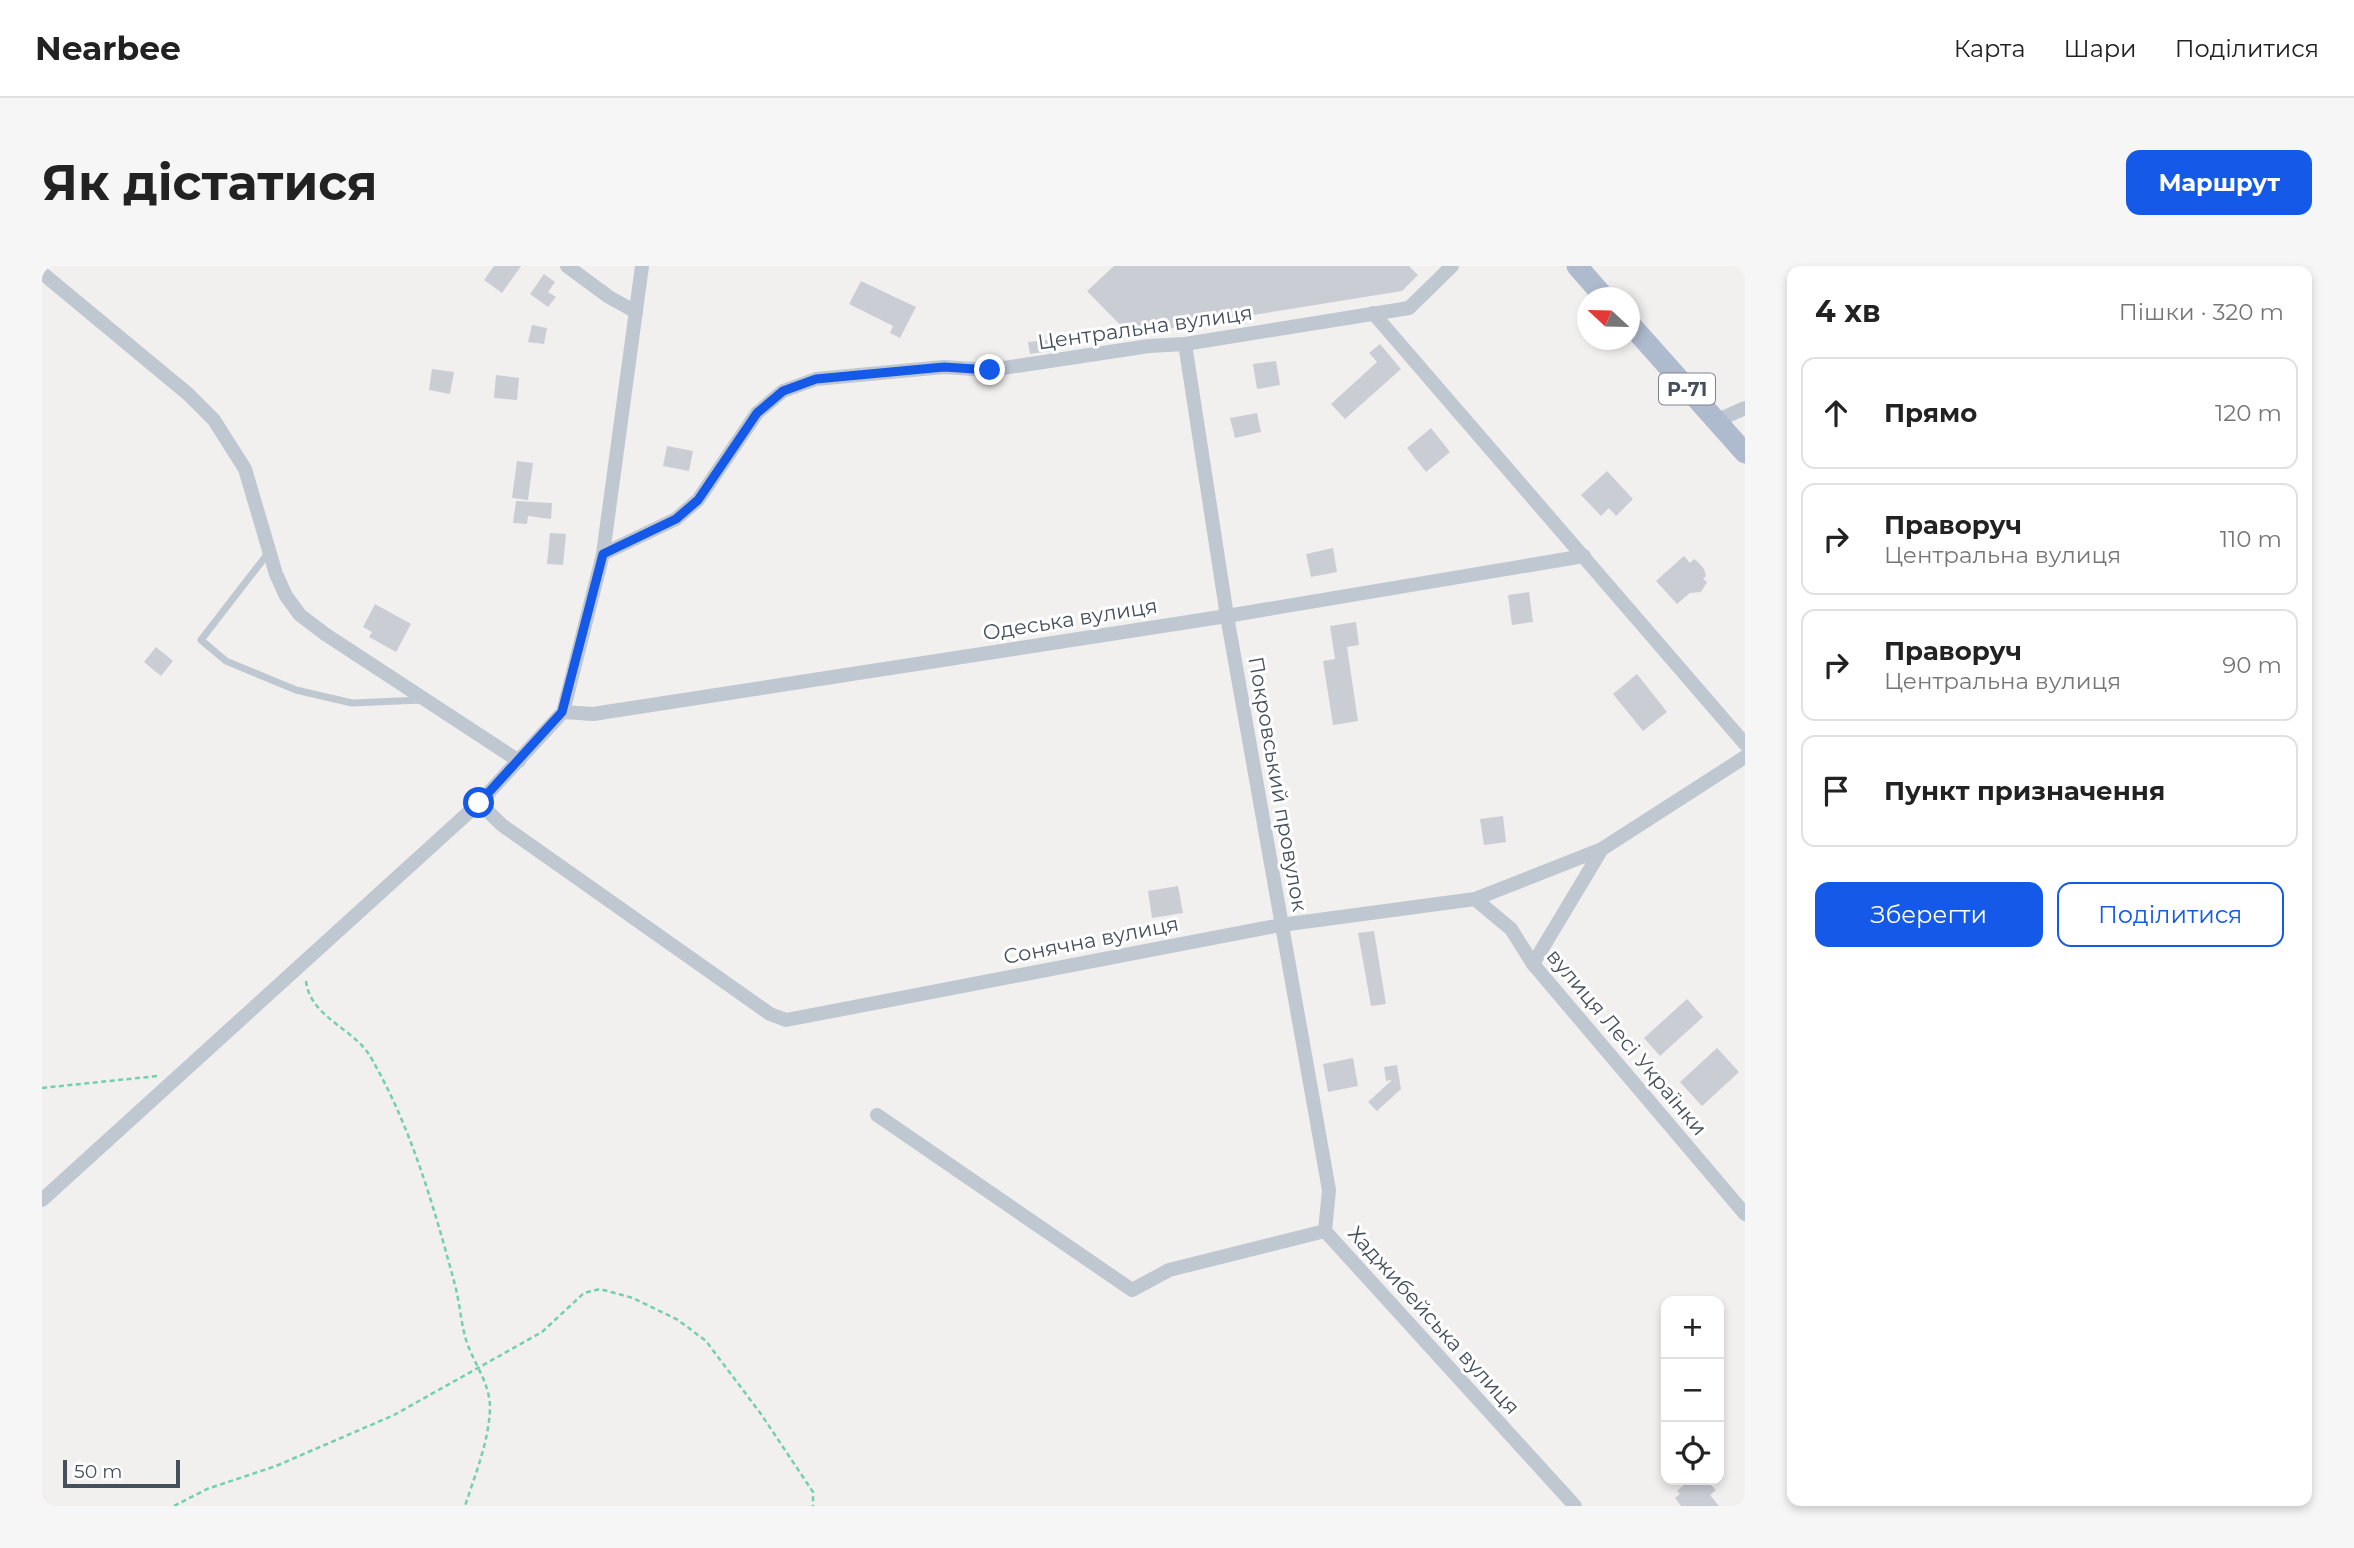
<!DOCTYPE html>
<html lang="uk">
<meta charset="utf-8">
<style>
:root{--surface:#fff;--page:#f6f6f6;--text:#222;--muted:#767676;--line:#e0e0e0;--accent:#1459e7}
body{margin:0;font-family:Montserrat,sans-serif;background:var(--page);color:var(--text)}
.controls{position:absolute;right:21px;bottom:21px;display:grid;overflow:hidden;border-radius:14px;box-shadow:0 4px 10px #0003}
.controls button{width:63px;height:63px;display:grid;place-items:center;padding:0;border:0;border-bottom:2px solid var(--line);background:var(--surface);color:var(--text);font:35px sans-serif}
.compass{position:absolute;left:1535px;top:21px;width:63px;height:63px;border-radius:50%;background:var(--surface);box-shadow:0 4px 10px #0003;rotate:292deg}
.scale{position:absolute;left:21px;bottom:18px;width:117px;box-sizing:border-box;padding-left:7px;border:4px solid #46505d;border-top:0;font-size:19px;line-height:24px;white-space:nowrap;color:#46505d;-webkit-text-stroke:5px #fff;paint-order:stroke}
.stop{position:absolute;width:21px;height:21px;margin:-16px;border:5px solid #1459e7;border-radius:50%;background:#fff}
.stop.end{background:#1459e7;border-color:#fff;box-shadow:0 2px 7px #0008}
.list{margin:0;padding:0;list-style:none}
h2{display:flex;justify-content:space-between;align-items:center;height:91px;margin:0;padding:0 28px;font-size:30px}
h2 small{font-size:23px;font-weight:400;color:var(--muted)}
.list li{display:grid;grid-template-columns:46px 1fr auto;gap:21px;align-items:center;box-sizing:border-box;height:112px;margin:0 14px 14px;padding:0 14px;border:2px solid var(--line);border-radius:14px}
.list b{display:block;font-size:26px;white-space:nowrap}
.list p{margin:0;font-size:23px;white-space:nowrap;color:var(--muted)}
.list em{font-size:23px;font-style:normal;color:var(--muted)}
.actions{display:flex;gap:14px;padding:21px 28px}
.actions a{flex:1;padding:16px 0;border:2px solid var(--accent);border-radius:14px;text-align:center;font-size:24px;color:var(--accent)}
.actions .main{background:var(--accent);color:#fff}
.icon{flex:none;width:38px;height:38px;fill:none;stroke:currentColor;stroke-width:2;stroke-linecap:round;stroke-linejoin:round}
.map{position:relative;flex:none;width:1703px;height:1240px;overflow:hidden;border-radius:14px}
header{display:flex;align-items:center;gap:42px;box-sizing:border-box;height:98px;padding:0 35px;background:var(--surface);border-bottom:2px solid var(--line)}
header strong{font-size:33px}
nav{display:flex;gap:38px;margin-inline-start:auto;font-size:24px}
.intro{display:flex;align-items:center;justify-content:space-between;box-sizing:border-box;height:168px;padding:0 42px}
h1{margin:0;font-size:49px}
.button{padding:18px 32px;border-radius:14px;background:var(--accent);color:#fff;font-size:24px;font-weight:700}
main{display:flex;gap:42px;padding:0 42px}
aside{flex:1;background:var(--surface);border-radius:14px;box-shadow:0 4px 10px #0003}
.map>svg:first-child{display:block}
</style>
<header>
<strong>Nearbee</strong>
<nav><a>Карта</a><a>Шари</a><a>Поділитися</a></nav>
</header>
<div class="intro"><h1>Як дістатися</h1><a class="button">Маршрут</a></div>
<main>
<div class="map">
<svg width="1703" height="1240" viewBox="0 0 1703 1240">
<rect width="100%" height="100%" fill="#f2efef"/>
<g fill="#cbcdd5">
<path d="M452 0H479L460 27 442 14Z"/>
<path d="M1072 0H1367L1376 9 1360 25 1088 69 1045 25Z"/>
<path d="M502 8 513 16 506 26 514 31 506 41 488 28Z"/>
<path d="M819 15 874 41 858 72 848 67 851 60 807 38Z"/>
<path d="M490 59 505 62 502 78 486 76Z"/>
<path d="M1013 73 1015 84 988 88 986 76Z"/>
<path d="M1338 78 1359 103 1303 153 1289 138 1335 96 1327 87Z"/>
<path d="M1234 95 1238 119 1215 123 1211 98Z"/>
<path d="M390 103 412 106 408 128 387 124Z"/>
<path d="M454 109 477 112 475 134 452 132Z"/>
<path d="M1215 147 1219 166 1193 172 1188 152Z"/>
<path d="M1389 162 1408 186 1384 206 1365 182Z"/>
<path d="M625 180 651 185 647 205 621 200Z"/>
<path d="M475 195 491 197 486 234 470 232Z"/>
<path d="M1565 205 1591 233 1574 250 1567 242 1559 250 1539 229Z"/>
<path d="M474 235 510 237 509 253 486 250 485 258 471 257Z"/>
<path d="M508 267 524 268 521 299 505 298Z"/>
<path d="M1291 282 1295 306 1269 311 1264 288Z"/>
<path d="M1642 290 1648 297 1652 293 1657 297 1662 303 1664 310 1661 313 1665 316 1659 326 1648 327 1635 338 1614 315Z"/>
<path d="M1487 326 1491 356 1470 359 1466 329Z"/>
<path d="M333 338 369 358 354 386 327 371 330 366 321 361Z"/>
<path d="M1314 356 1317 379 1305 381 1316 455 1291 459 1281 395 1293 393 1288 360Z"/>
<path d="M114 381 131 395 119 410 102 396Z"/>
<path d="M1595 408 1625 446 1601 465 1571 428Z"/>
<path d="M1461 550 1464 576 1442 579 1438 553Z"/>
<path d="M1136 620 1141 647 1110 652 1106 625Z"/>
<path d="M1332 665 1344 738 1329 740 1316 667Z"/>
<path d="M1645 733 1661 751 1618 790 1602 772Z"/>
<path d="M1675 782 1697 806 1660 840 1638 816Z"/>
<path d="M1311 792 1316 820 1286 826 1281 798Z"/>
<path d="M1355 799 1359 823 1335 845 1326 836 1350 814 1344 815 1342 801Z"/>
<path d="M1647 1214H1664L1674 1224 1668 1229 1677 1240H1639L1633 1232 1638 1228 1635 1225Z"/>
</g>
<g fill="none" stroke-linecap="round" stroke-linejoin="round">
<g stroke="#73d0ac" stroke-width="2.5" stroke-dasharray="5 3.5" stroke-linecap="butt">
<path d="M264 715C268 751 311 762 328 790 369 860 392 941 413 1019 418 1038 419 1059 425 1077 433 1099 448 1118 448 1142 447 1175 433 1209 423 1240"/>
<path d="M0 822 115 810"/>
<path d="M132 1240 165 1223 234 1200 352 1149 500 1066 542 1027 558 1023 591 1032 636 1054 664 1075 719 1148 771 1226V1240"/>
</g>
<path stroke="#bfc8d1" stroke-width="7" d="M227 286 159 374 184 395 254 424 310 437 380 434"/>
<g stroke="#bfc8d1" stroke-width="14">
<path d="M525 0 567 31 594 46"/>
<path d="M0 7 146 128 172 154 203 203 234 308 244 330 258 349 283 368 477 495"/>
<path d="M1331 47 1703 478"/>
<path d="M1143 78 1185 350 1287 924 1283 965"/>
<path d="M1674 155 1703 142"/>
<path d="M561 288 634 253 656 234 715 147 741 125 774 113 902 101 948 104 1107 80 1143 78 1367 42 1410 0"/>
<path d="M521 446 551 448 1185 350 1542 290"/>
<path d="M437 537 460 559 728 748 744 754 1239 659 1433 633 1560 583 1703 491"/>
<path d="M1433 633 1469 663 1491 698 1703 948"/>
<path d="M1491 698 1560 583"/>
<path d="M835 849 1090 1024 1127 1004 1283 965 1533 1240"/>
<path d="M0 934 437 537 521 446 561 288 600 0"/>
</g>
<g stroke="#aebbcf" stroke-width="21">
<path d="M1535 0 1563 32"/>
<path d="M1588 58 1703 187"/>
</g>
</g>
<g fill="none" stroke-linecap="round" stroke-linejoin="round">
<path stroke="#1459e7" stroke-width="9" d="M437 537 520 446 561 288 634 253 656 234 715 147 741 125 774 113 902 101 948 104"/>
</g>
<g text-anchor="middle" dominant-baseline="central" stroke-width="6" stroke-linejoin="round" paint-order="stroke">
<rect fill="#fff" stroke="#7e848e" stroke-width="2" x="1617" y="107.5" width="56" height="31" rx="5"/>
<g font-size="19" font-weight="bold" fill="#46505d">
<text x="1645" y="123">Р-71</text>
</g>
<g font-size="21" fill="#46505d" stroke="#fff">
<text transform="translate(1103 61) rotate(-8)">Центральна вулиця</text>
<text transform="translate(1028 353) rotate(-9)">Одеська вулиця</text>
<text transform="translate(1236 518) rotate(80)">Покровський провулок</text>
<text transform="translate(1049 674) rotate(-11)">Сонячна вулиця</text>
<text transform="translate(1585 776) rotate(50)">вулиця Лесі Українки</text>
<text transform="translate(1392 1054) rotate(48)">Хаджибейська вулиця</text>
</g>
</g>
</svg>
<div class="controls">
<button>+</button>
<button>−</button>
<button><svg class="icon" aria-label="locate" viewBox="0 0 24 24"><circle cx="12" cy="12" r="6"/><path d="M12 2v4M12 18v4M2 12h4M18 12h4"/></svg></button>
</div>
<svg class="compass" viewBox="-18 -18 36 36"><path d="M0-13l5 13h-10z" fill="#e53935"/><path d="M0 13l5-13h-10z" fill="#767676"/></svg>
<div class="scale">50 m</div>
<div class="stop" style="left:437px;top:537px"></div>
<div class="stop end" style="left:948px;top:104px"></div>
</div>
<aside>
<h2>4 хв<small>Пішки · 320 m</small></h2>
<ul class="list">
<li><svg class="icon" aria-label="ahead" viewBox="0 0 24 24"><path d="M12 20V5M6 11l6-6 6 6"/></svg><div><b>Прямо</b></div><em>120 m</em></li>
<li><svg class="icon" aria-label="right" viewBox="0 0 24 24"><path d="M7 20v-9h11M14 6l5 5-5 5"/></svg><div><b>Праворуч</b><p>Центральна вулиця</p></div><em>110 m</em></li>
<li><svg class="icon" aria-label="right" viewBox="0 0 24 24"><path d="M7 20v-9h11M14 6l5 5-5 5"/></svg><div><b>Праворуч</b><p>Центральна вулиця</p></div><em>90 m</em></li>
<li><svg class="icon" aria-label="arrive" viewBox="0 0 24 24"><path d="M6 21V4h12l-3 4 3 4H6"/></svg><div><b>Пункт призначення</b></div></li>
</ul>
<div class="actions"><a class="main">Зберегти</a><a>Поділитися</a></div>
</aside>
</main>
